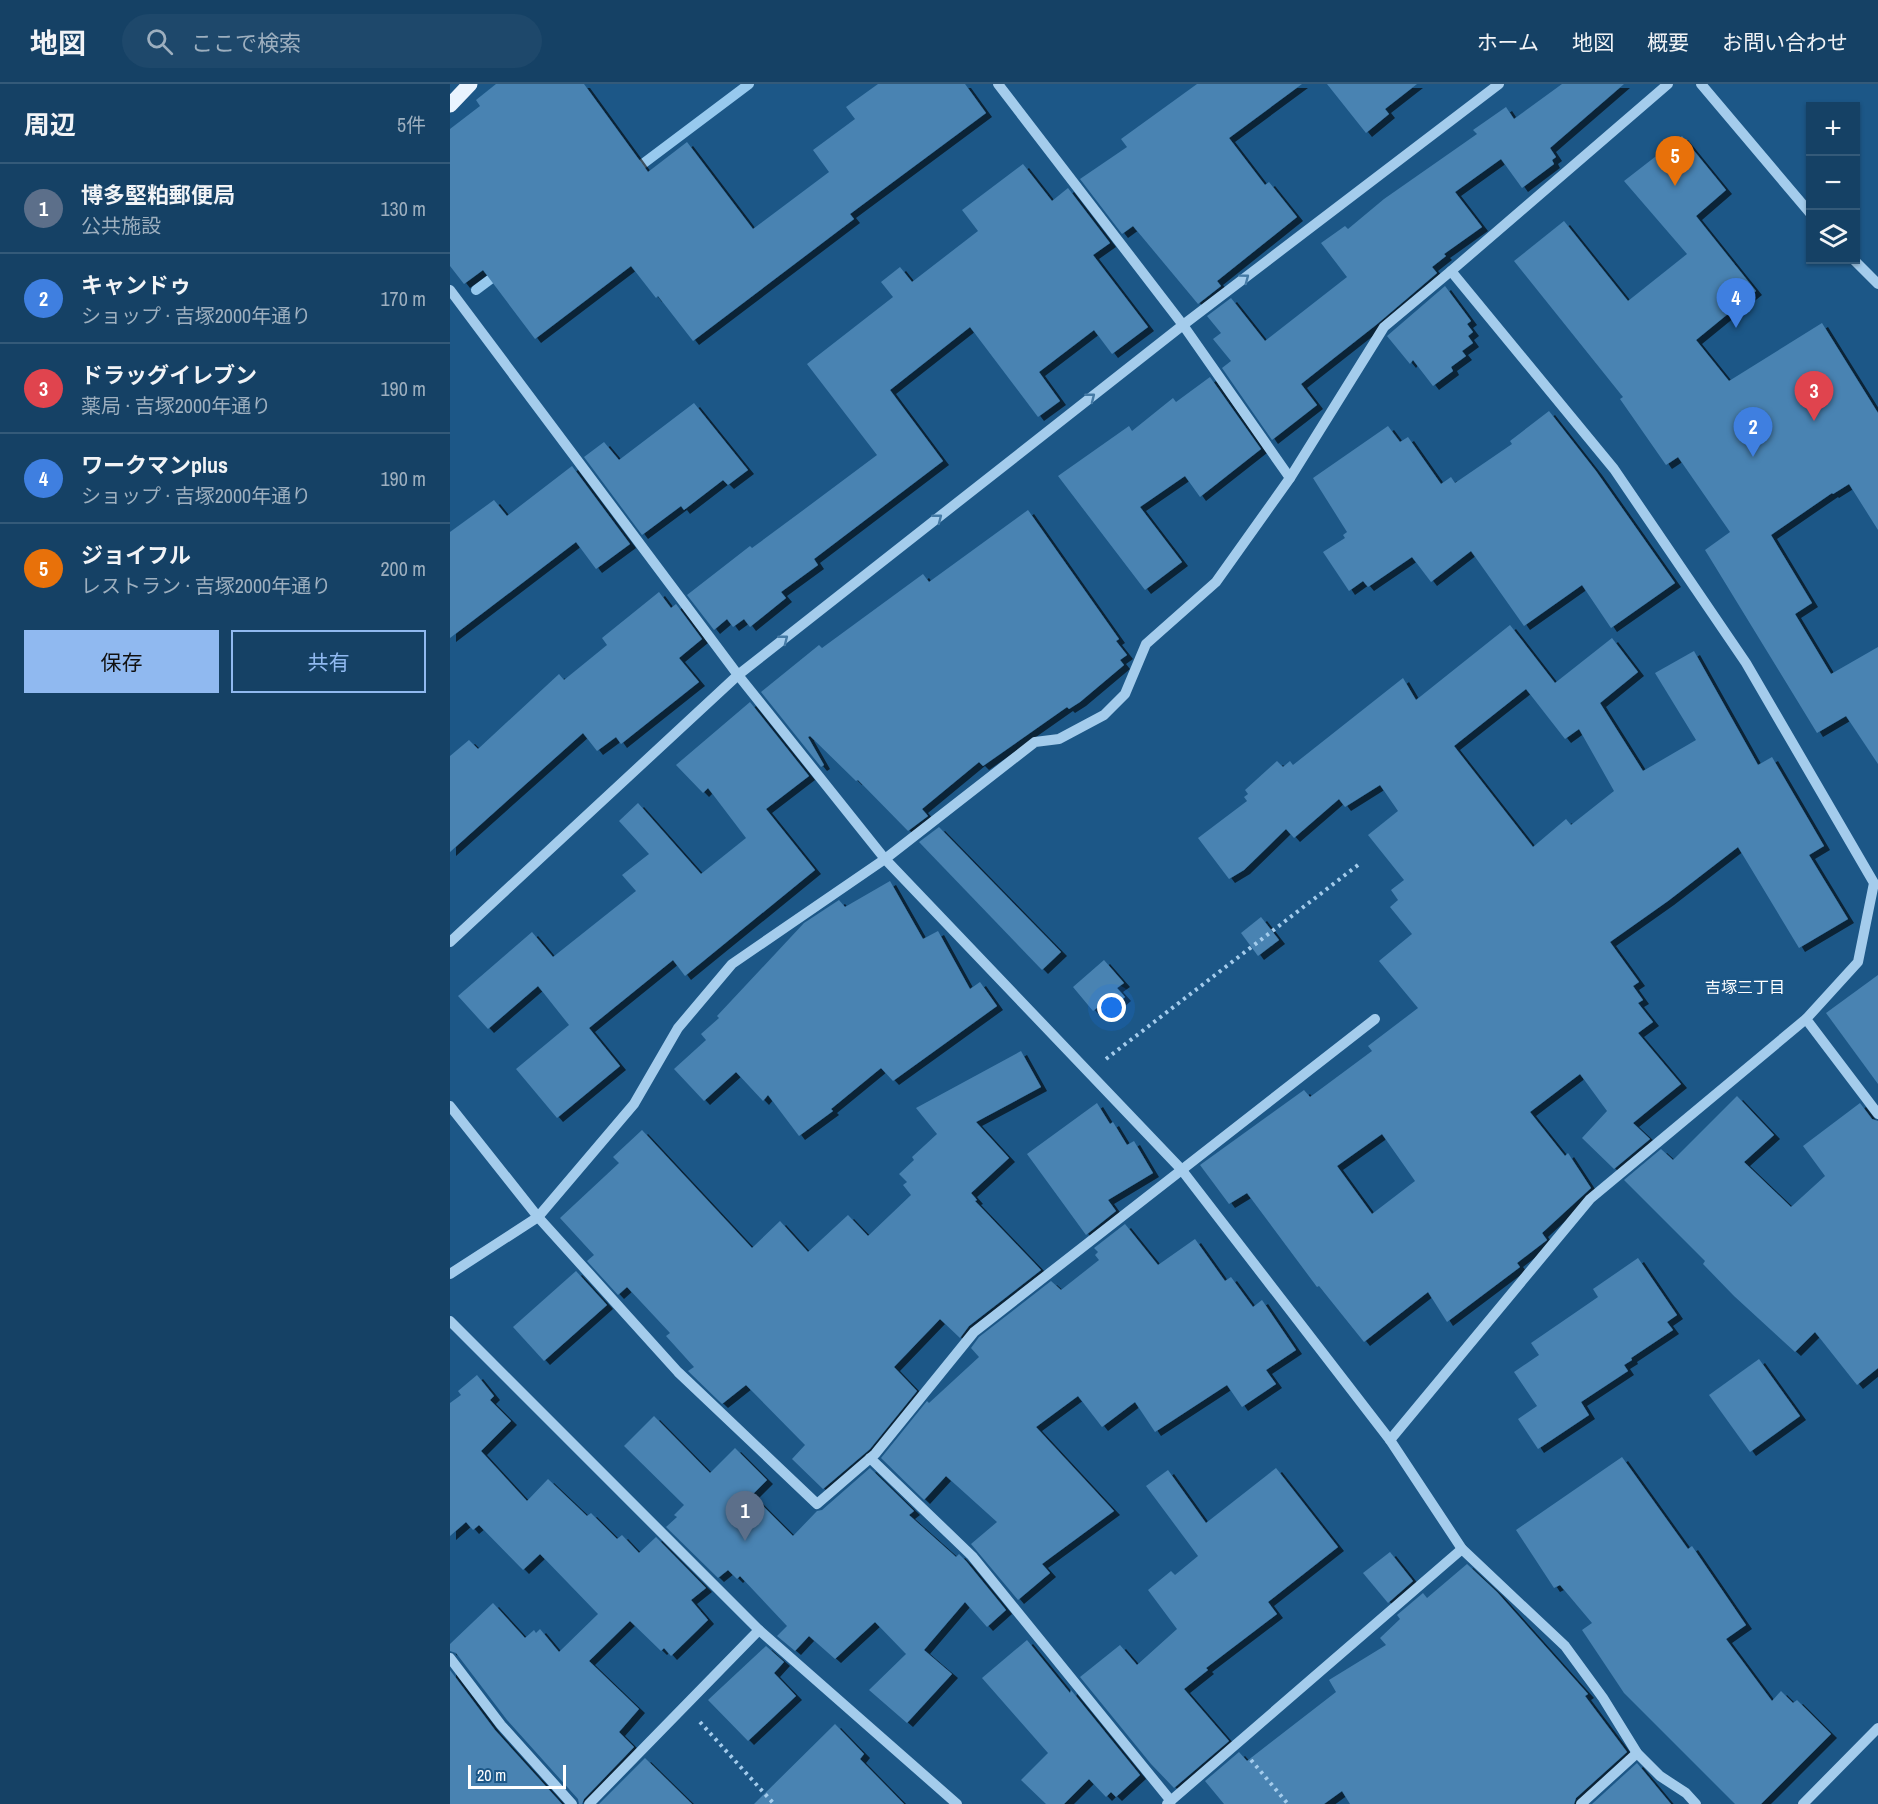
<!DOCTYPE html>
<html lang="ja">
<meta charset="utf-8">
<style>
:root{--surface:#154165;--page:#1e486b;--text:#f1f3f6;--muted:#9dafbf;--line:#345a79;--accent:#90b9f0}
body{margin:0;font-family:"Archivo Narrow","Noto Sans JP",sans-serif;background:var(--page);color:var(--text)}
.controls{position:absolute;right:18px;top:18px;display:grid;overflow:hidden;border-radius:0px;box-shadow:0 2px 4px #0004}
.controls button{width:54px;height:54px;display:grid;place-items:center;padding:0;border:0;border-bottom:2px solid var(--line);background:var(--surface);color:var(--text);font:30px sans-serif}
.scale{position:absolute;left:18px;bottom:15px;width:98px;box-sizing:border-box;padding-left:6px;border:3px solid #fff;border-top:0;font-size:16px;line-height:21px;white-space:nowrap;color:#fff;-webkit-text-stroke:4px #1c5787;paint-order:stroke}
.you{position:absolute;left:662px;top:924px;width:21px;height:21px;margin:-15px;border:4px solid #fff;border-radius:50%;background:#1a73e8;box-shadow:0 0 0 9px #1a73e833}
.badge{display:grid;place-items:center;width:39px;height:39px;border-radius:50%;background:var(--accent);color:#fff;font-size:20px;font-weight:700}
.pin{position:absolute;translate:-50% -50px;filter:drop-shadow(0 2px 3px #0008)}
.pin::after{content:'';position:absolute;top:32px;width:21px;height:18px;background:inherit;clip-path:polygon(0 0,100% 0,50% 100%)}
.list{margin:0;padding:0;list-style:none}
h2{display:flex;justify-content:space-between;align-items:center;height:78px;margin:0;padding:0 24px;font-size:26px}
h2 small{font-size:20px;font-weight:400;color:var(--muted)}
.list li{display:grid;grid-template-columns:39px 1fr auto;gap:18px;align-items:center;box-sizing:border-box;height:90px;padding:0 24px;border-top:2px solid var(--line)}
.list b{display:block;font-size:22px;white-space:nowrap}
.list p{margin:0;font-size:20px;white-space:nowrap;color:var(--muted)}
.list em{font-size:20px;font-style:normal;color:var(--muted)}
.actions{display:flex;gap:12px;padding:18px 24px}
.actions a{flex:1;padding:14px 0;border:2px solid var(--accent);border-radius:0px;text-align:center;font-size:21px;color:var(--accent)}
.actions .main{background:var(--accent);color:#111}
.icon{flex:none;width:33px;height:33px;fill:none;stroke:currentColor;stroke-width:2;stroke-linecap:round;stroke-linejoin:round}
.map{position:relative;flex:none;width:1428px;height:1720px;overflow:hidden}
header{display:flex;align-items:center;gap:36px;box-sizing:border-box;height:84px;padding:0 30px;background:var(--surface);border-bottom:2px solid var(--line)}
header strong{font-size:28px}
nav{display:flex;gap:33px;margin-inline-start:auto;font-size:21px}
.search{width:420px;height:54px;background:var(--page);display:flex;align-items:center;gap:15px;box-sizing:border-box;padding:0 21px;border-radius:33px;color:var(--muted);font-size:22px}
main{display:flex}
aside{flex:1;background:var(--surface)}
.map>svg:first-child{display:block}
</style>
<header>
<strong>地図</strong>
<div class="search"><svg class="icon" aria-label="search" viewBox="0 0 24 24"><circle cx="10" cy="10" r="6"/><path d="M15 15l6 6"/></svg>ここで検索</div>
<nav><a>ホーム</a><a>地図</a><a>概要</a><a>お問い合わせ</a></nav>
</header>
<main>
<aside>
<h2>周辺<small>5件</small></h2>
<ul class="list">
<li><span class="badge" style="background:#5c6f8a">1</span><div><b>博多堅粕郵便局</b><p>公共施設</p></div><em>130 m</em></li>
<li><span class="badge" style="background:#3f7fe0">2</span><div><b>キャンドゥ</b><p>ショップ · 吉塚2000年通り</p></div><em>170 m</em></li>
<li><span class="badge" style="background:#e0444e">3</span><div><b>ドラッグイレブン</b><p>薬局 · 吉塚2000年通り</p></div><em>190 m</em></li>
<li><span class="badge" style="background:#3f7fe0">4</span><div><b>ワークマンplus</b><p>ショップ · 吉塚2000年通り</p></div><em>190 m</em></li>
<li><span class="badge" style="background:#e8710a">5</span><div><b>ジョイフル</b><p>レストラン · 吉塚2000年通り</p></div><em>200 m</em></li>
</ul>
<div class="actions"><a class="main">保存</a><a>共有</a></div>
</aside>
<div class="map">
<svg width="1428" height="1720" viewBox="0 0 1428 1720">
<defs>
<filter id="shadow"><feDropShadow dx="6" dy="4" stdDeviation="0" flood-color="#0009"/></filter>
</defs>
<rect width="100%" height="100%" fill="#1c5787"/>
<g fill="none" stroke-linecap="round" stroke-linejoin="round">
<g stroke="#97c9ee" stroke-width="10">
<path d="M182 88 299 0"/>
<path d="M26 206 50 188"/>
</g>
</g>
<g fill="#4983b2" fill-rule="evenodd" filter="url(#shadow)">
<path d="M46 0H134L198 88 237 58 303 145 379 88 363 66 405 35 396 23 428 0H515L536 29 400 130 404 135 243 257 208 212 206 214 181 182 85 255 33 186 14 200 0 182V45L30 22 26 16Z"/>
<path d="M747 0H852L779 54 815 101 819 98 847 133 767 197 771 202 748 220 683 142 672 150 630 95 677 63 671 55Z"/>
<path d="M877 0H967L935 25 939 30 916 49Z"/>
<path d="M1112 0H1174L1100 64 1106 73 1102 76 1104 80 1072 104 1051 75 1005 108 1032 143 994 170 996 172 982 183 987 189 926 241 851 300 867 321 822 356 772 284 781 277 763 255 771 249 757 232 781 214 815 257 897 193 871 159 895 142 898 145 934 115 1027 50 1023 46 1056 23 1064 35Z"/>
<path d="M1232 52 1276 106 1246 132 1306 207 1246 256 1279 297 1372 239 1428 329V446L1399 400 1383 410 1382 409 1321 451 1362 519 1345 530 1381 590 1428 563V680L1396 632 1367 649 1255 466 1280 448 1228 373 1216 381 1170 315 1173 313 1064 177 1114 137 1178 217 1237 170 1174 97Z"/>
<path d="M573 80 602 117 618 104 660 159 643 171 698 243 662 270 644 246 589 288 610 317 588 333 520 243 440 306 493 377 364 475 368 481 331 508 336 514 300 543 294 535 283 543 277 535 264 546 237 511 300 462 302 464 348 430 427 371 357 280 443 213 431 198 450 183 462 198 528 147 512 126Z"/>
<path d="M995 202 1021 237 1017 240 1023 248 1018 252 1023 259 1012 267 1016 272 1001 283 1003 287 983 302 963 276 960 280 937 252Z"/>
<path d="M760 293 811 365 750 413 735 392 690 423 732 478 695 506 608 392 679 342 682 347 723 314 726 318Z"/>
<path d="M244 319 298 386 278 401 273 396 234 426 231 422 192 451 134 373 154 358 169 376Z"/>
<path d="M1099 327 1146 387 1225 499 1161 544 1132 501 1074 542 1021 467 981 498 962 473 918 503 913 497 899 507 873 468 895 454 893 451 897 448 863 394 938 342 950 358 958 353 991 400 1001 393 1005 399 1062 360 1060 357Z"/>
<path d="M122 382 180 460 146 485 126 458 0 554V448L44 416 57 432Z"/>
<path d="M578 426 669 555 666 557 677 571 670 576 674 581 630 618 619 625 617 623 533 682 529 678 472 725 478 732 458 747 408 696 406 697 360 652 358 653 374 681 371 683 311 608 369 561 372 564 473 490 479 498Z"/>
<path d="M209 508 221 524 226 520 252 555 229 574 249 598 171 660 166 653 147 667 133 649 0 768V672L19 656 28 665 109 590 114 596 157 561 152 554Z"/>
<path d="M1060 541 1105 599 1162 554 1188 588 1150 619 1193 687 1246 656 1205 589 1244 567 1308 681 1322 673 1374 762 1359 771 1398 835 1349 864 1288 763 1218 817 1160 858 1189 898 1183 902 1193 916 1188 919 1203 938 1188 949 1231 1000 1183 1039 1200 1055 1164 1085 1132 1054 1157 1027 1130 990 1080 1028 1115 1072 1118 1069 1141 1104 1092 1149 1097 1156 1067 1179 1070 1183 997 1238 978 1208 914 1258 869 1202 867 1203 797 1109 779 1120 750 1081 854 1006 860 1013 922 967 918 962 968 924 929 877 962 850 940 823 948 816 941 806 954 796 918 751 948 727 930 701 895 723 889 715 844 754 836 745 794 786 779 795 748 754 797 717 794 713 798 710 795 706 827 677 833 683 840 677 843 681 953 594 966 616ZM1076 605 1115 655 1129 645 1164 707 1121 741 1116 735 1083 763 1004 662ZM932 1050 965 1097 922 1130 887 1082Z"/>
<path d="M300 618 359 692 316 725 365 786 235 892 223 876 139 944 170 982 107 1034 66 985 119 941 88 902 38 945 8 912 82 848 103 873 186 807 172 791 199 770 169 737 188 719 251 790 296 754 258 704 253 709 226 681Z"/>
<path d="M489 743 611 868 592 886 469 758Z"/>
<path d="M440 797 473 855 488 847 520 905 530 898 547 922 443 997 431 984 381 1025 383 1027 349 1052 318 1011 313 1017 286 988 254 1017 224 985 256 956 251 950 269 934 267 932 354 839 389 816 395 823Z"/>
<path d="M811 833 829 856 808 872 791 849Z"/>
<path d="M654 876 674 899 667 904 675 913 655 931 648 923 643 927 623 903Z"/>
<path d="M1428 891V1000L1376 929Z"/>
<path d="M571 967 591 1003 526 1038 559 1074 521 1109 527 1116 525 1117 591 1186 519 1242 510 1254 490 1235 444 1283 467 1307 420 1365 373 1405 342 1375 355 1361 296 1301 272 1320 238 1287 244 1283 216 1252 220 1249 177 1203 168 1211 137 1177 144 1171 110 1134 169 1079 163 1073 192 1046 302 1164 330 1137 358 1168 398 1131 418 1152 461 1111 453 1101 457 1098 449 1090 464 1076 462 1073 487 1050 466 1024Z"/>
<path d="M1287 1012 1324 1051 1294 1078 1341 1123 1375 1092 1353 1062 1410 1019 1422 1035 1428 1037V1284L1407 1301 1365 1248 1345 1268 1284 1212 1253 1180 1255 1177 1174 1096 1211 1065 1223 1076Z"/>
<path d="M647 1019 660 1040 663 1038 677 1061 684 1057 703 1089 658 1116 666 1127 636 1151 577 1070Z"/>
<path d="M675 1140 708 1181 745 1155 775 1197 781 1193 803 1223 812 1216 846 1266 816 1286 826 1300 792 1323 777 1301 705 1348 685 1318 652 1343 628 1312 586 1343 664 1427 592 1480 600 1489 568 1516 521 1460 547 1438 496 1392 474 1416 431 1374 477 1317 479 1319 529 1273 521 1264 529 1253 601 1197 611 1206 649 1176 645 1171 648 1168 644 1164Z"/>
<path d="M1188 1174 1227 1231 1217 1238 1223 1246 1181 1274 1182 1276 1174 1281 1178 1287 1131 1318 1139 1331 1088 1365 1068 1335 1087 1322 1064 1288 1089 1271 1081 1259 1148 1213 1143 1205Z"/>
<path d="M126 1187 157 1221 94 1277 63 1243Z"/>
<path d="M1309 1275 1350 1332 1300 1368 1259 1311Z"/>
<path d="M27 1291 44 1312 40 1316 61 1337 31 1367 77 1417 98 1395 137 1432 141 1429 167 1455 172 1451 189 1469 206 1453 256 1504 241 1516 258 1536 221 1572 214 1564 211 1567 180 1537 139 1577 189 1625 169 1648 184 1663 134 1715 132 1720H129L128 1715 57 1636 6 1569 0 1567V1560L43 1519 75 1554 84 1546 86 1549 90 1545 109 1568 148 1530 90 1470 73 1486 29 1441 23 1446 16 1438 0 1452V1319L11 1311 8 1307Z"/>
<path d="M204 1332 260 1389 285 1364 317 1396 302 1411 343 1452 367 1427 372 1426 420 1384 464 1427 459 1431 506 1473 509 1470 516 1477 556 1526 537 1543 515 1518 474 1566 502 1590 457 1639 419 1606 456 1570 425 1538 385 1575 359 1552 345 1567 327 1552 337 1542 290 1492 287 1495 278 1486 268 1494 216 1443 227 1433 224 1431 234 1421 174 1362Z"/>
<path d="M1172 1373 1238 1465 1242 1462 1296 1541 1276 1555 1322 1617 1331 1607 1343 1619 1347 1616 1381 1650 1311 1720H1285L1174 1609 1132 1546 1142 1539 1110 1501 1104 1504 1066 1446Z"/>
<path d="M826 1384 888 1463 818 1518 827 1530 756 1584 758 1586 734 1605 779 1657 724 1704 701 1680 630 1593 670 1561 687 1581 727 1545 698 1506 721 1487 725 1491 748 1472 696 1402 718 1386 756 1439Z"/>
<path d="M940 1468 963 1497 938 1519 913 1489Z"/>
<path d="M1017 1480 1047 1508 1138 1610 1135 1612 1177 1668 1126 1714 1124 1720H900L892 1707 874 1720H774L755 1697 789 1668 797 1677 886 1608 879 1596 936 1561 930 1554 950 1535 947 1531 973 1509 977 1514Z"/>
<path d="M577 1556 620 1609 621 1606 690 1691 666 1713 661 1708 656 1713 639 1695 614 1720H596L571 1696 598 1669 532 1594Z"/>
<path d="M316 1562 334 1578 324 1589 346 1612 298 1657 258 1616Z"/>
<path d="M0 1586 45 1646 112 1720H0Z"/>
<path d="M385 1640 414 1670 410 1675 454 1720H304Z"/>
<path d="M195 1674 242 1720H149Z"/>
<path d="M1187 1679 1221 1720H1142Z"/>
</g>
<g fill="none" stroke-linecap="round" stroke-linejoin="round">
<g stroke="#a4ccec" stroke-width="4" stroke-dasharray="3 4.5" stroke-linecap="butt">
<path d="M656 975 908 781"/>
<path d="M250 1638 324 1720"/>
<path d="M801 1676 838 1720"/>
</g>
<g stroke="#a4ccec" stroke-width="10">
<path d="M548 0 733 241 840 394"/>
<path d="M1218 0 1001 187 1164 385 1296 579 1424 799 1408 878 1356 935 1428 1030"/>
<path d="M1251 0 1360 129"/>
<path d="M1404 176 1428 200"/>
<path d="M0 206 288 591 435 775 731 1085 940 1356 1012 1465 1115 1562 1153 1614 1187 1669 1210 1692 1236 1709 1246 1720"/>
<path d="M0 858 288 591 733 241 1049 0"/>
<path d="M0 1022 88 1133 228 1288 367 1420 425 1370 524 1248 925 935"/>
<path d="M0 1190 88 1133 184 1020 228 944 282 880 435 775 585 658 609 655 654 631 675 610 696 560 766 498 840 394 934 243 1001 187"/>
<path d="M0 1237 309 1546 507 1720"/>
<path d="M940 1356 1140 1115 1356 935"/>
<path d="M420 1374 522 1472 721 1717"/>
<path d="M0 1574 51 1641 122 1720"/>
<path d="M139 1720 309 1546"/>
<path d="M717 1720 1012 1465"/>
<path d="M1131 1720 1187 1669"/>
<path d="M1353 1720 1428 1644"/>
</g>
<path stroke="#e9f4ff" stroke-width="15" d="M0 21 20 0"/>
</g>
<defs><path id="oneway-chevron" d="M-2-3.5L2.5 0L-2 3.5" fill="none" stroke-width="1.6" stroke-linecap="round" stroke-linejoin="round" transform="scale(1.5)"/></defs>
<g stroke="#457aa5">
<use href="#oneway-chevron" transform="translate(795 194) rotate(-37)"/>
<use href="#oneway-chevron" transform="translate(641 313) rotate(-38)"/>
<use href="#oneway-chevron" transform="translate(488 434) rotate(-38)"/>
<use href="#oneway-chevron" transform="translate(334 555) rotate(-38)"/>
</g>
<g text-anchor="middle" dominant-baseline="central" stroke-width="4.5" stroke-linejoin="round" paint-order="stroke">
<g font-size="16" fill="#fff" stroke="#1c5787">
<text x="1295" y="903">吉塚三丁目</text>
</g>
</g>
</svg>
<div class="controls">
<button>+</button>
<button>−</button>
<button><svg class="icon" aria-label="layers" viewBox="0 0 24 24"><path d="M12 4l9 5-9 5-9-5zM3 14l9 5 9-5"/></svg></button>
</div>
<div class="scale">20 m</div>
<div class="you"></div>
<div class="pin badge" style="left:295px;top:1457px;background:#5c6f8a">1</div>
<div class="pin badge" style="left:1303px;top:373px;background:#3f7fe0">2</div>
<div class="pin badge" style="left:1364px;top:337px;background:#e0444e">3</div>
<div class="pin badge" style="left:1286px;top:244px;background:#3f7fe0">4</div>
<div class="pin badge" style="left:1225px;top:102px;background:#e8710a">5</div>
</div>
</main>
